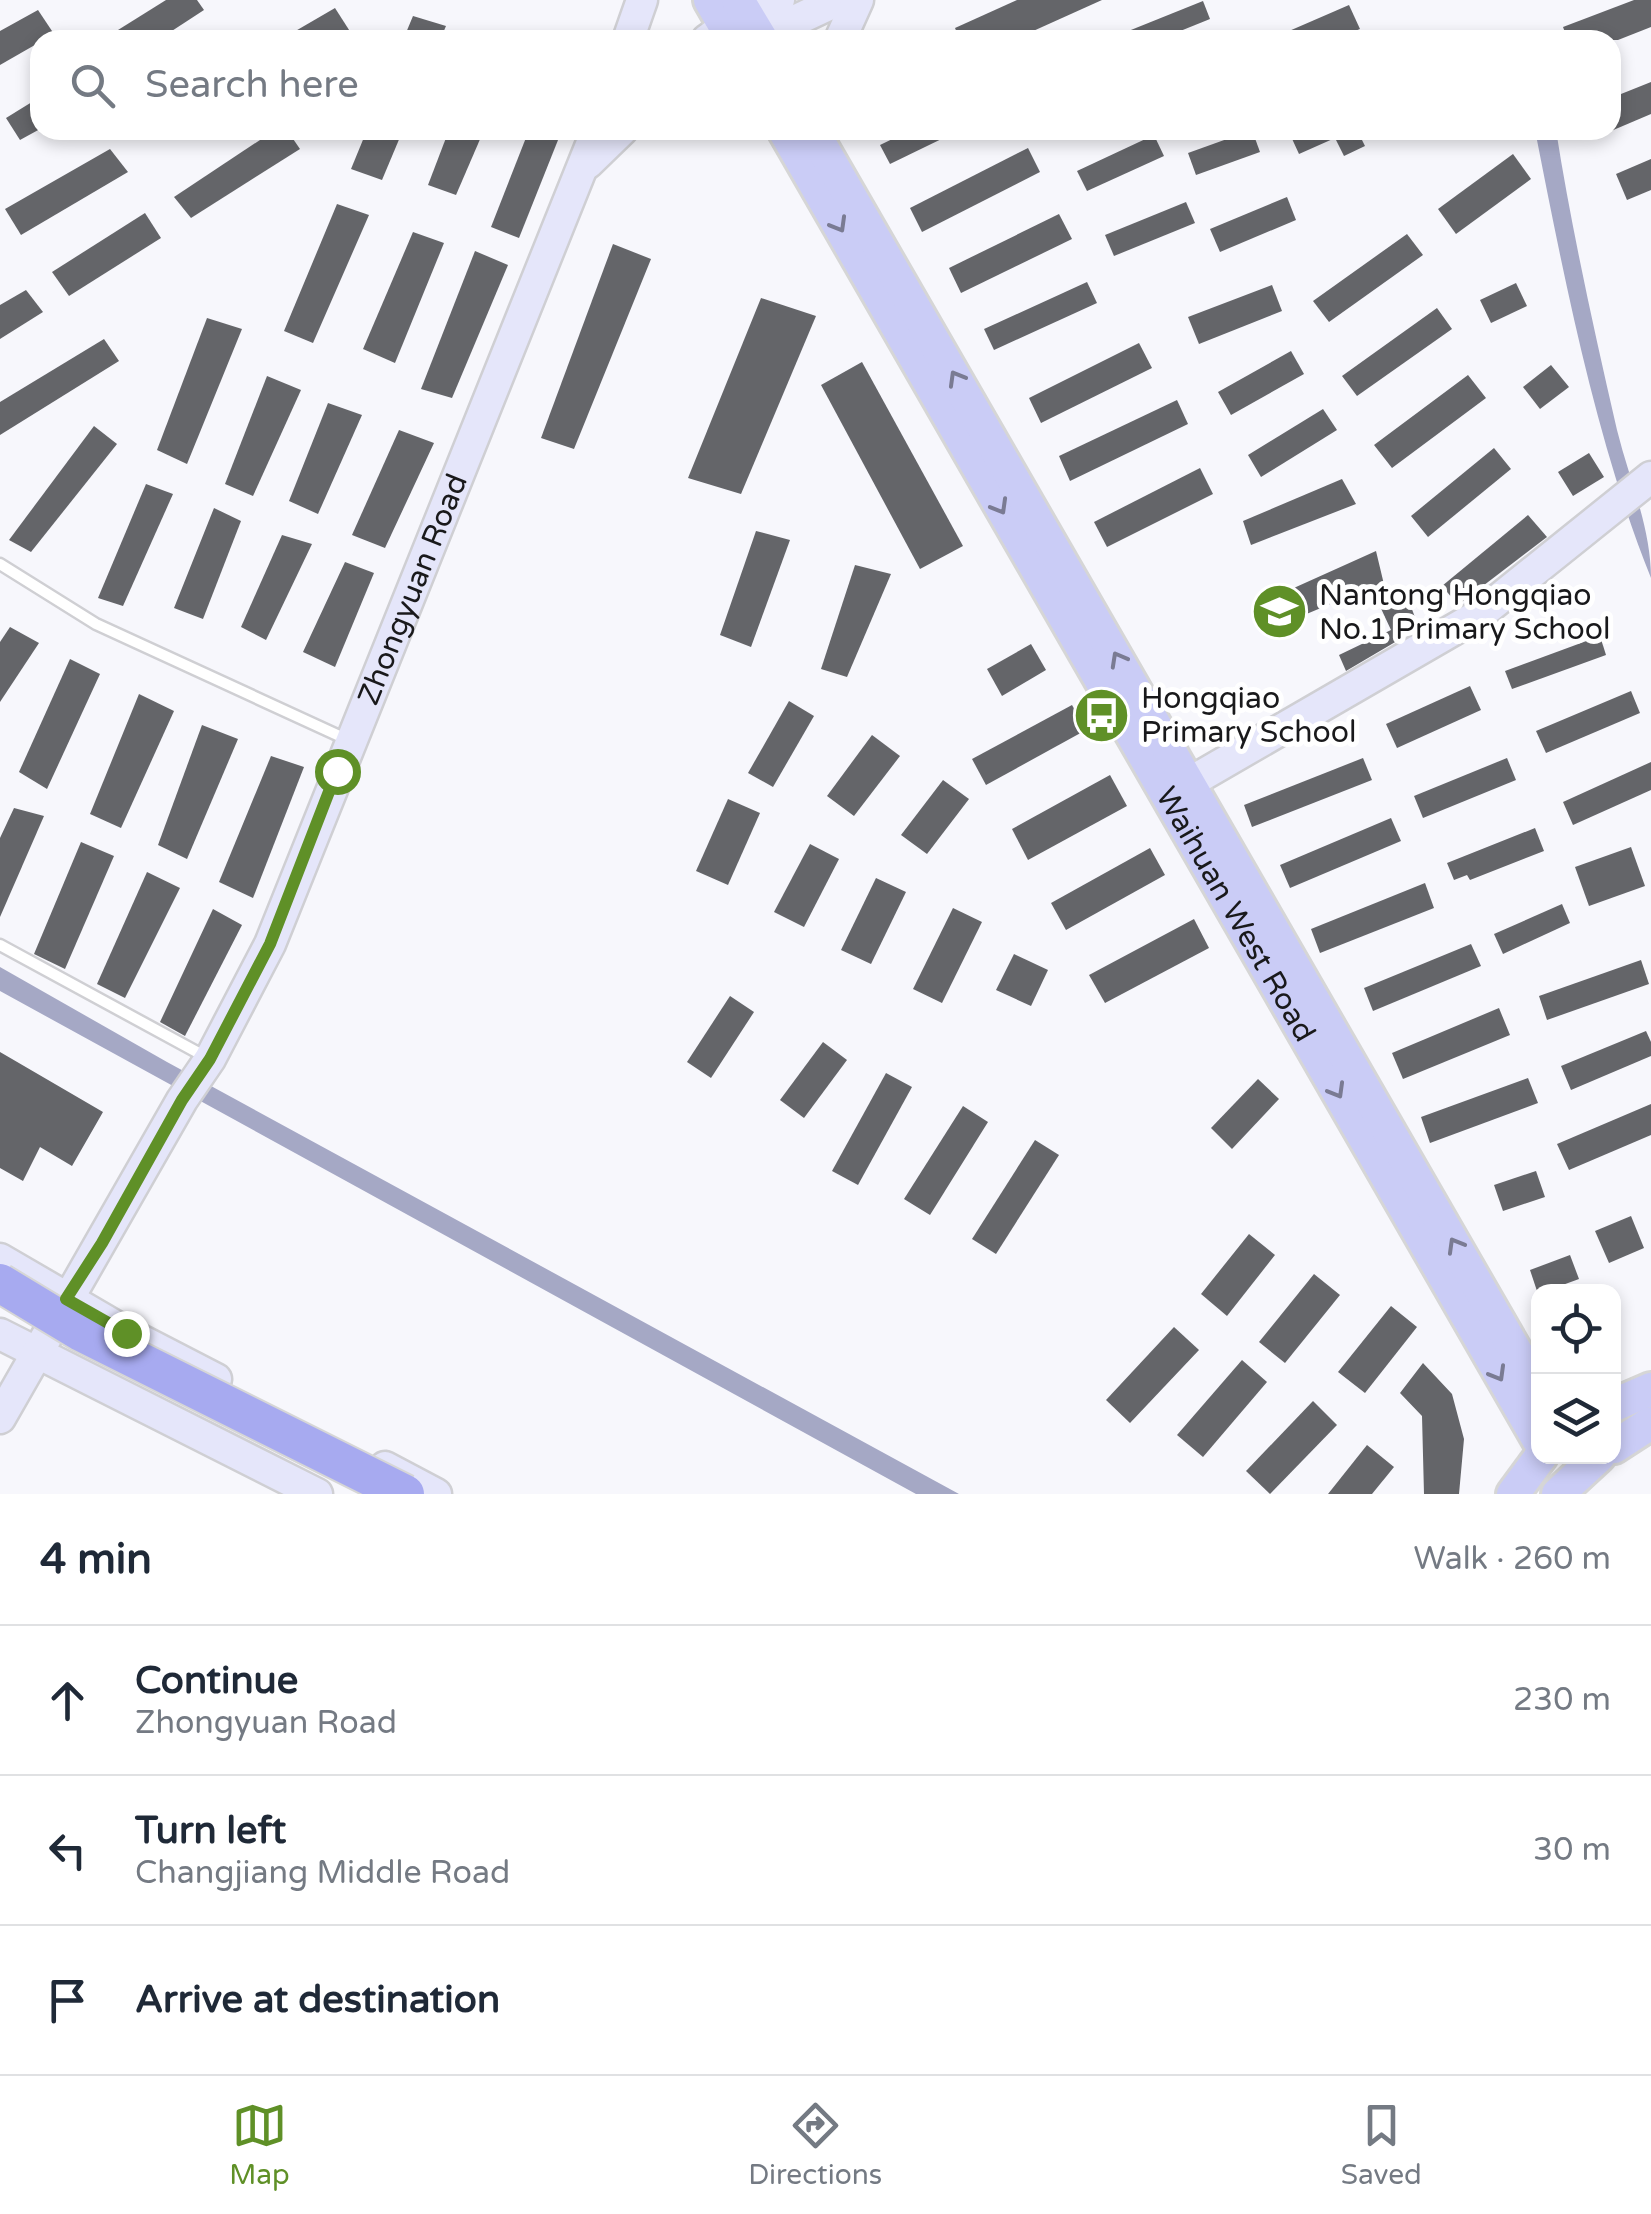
<!DOCTYPE html>
<meta charset="utf-8">
<style>
:root{--surface:#fff;--page:#f6f6f7;--text:#1f2937;--muted:#747a83;--line:#e0e1e3;--accent:#5f9027}
body{margin:0;font-family:"Varela Round",sans-serif;background:var(--page);color:var(--text)}
.controls{position:absolute;right:30px;bottom:30px;display:grid;overflow:hidden;border-radius:20px;box-shadow:0 5px 15px #0003}
.controls button{width:90px;height:90px;display:grid;place-items:center;padding:0;border:0;border-bottom:2px solid var(--line);background:var(--surface);color:var(--text);font:50px sans-serif}
.stop{position:absolute;width:30px;height:30px;margin:-22px;border:8px solid #5f9027;border-radius:50%;background:#fff}
.stop.end{background:#5f9027;border-color:#fff;box-shadow:0 2px 10px #0008}
.list{margin:0;padding:0;list-style:none}
h2{display:flex;justify-content:space-between;align-items:center;height:130px;margin:0;padding:0 40px;font-size:42px}
h2 small{font-size:32px;font-weight:400;color:var(--muted)}
.list li{display:grid;grid-template-columns:65px 1fr auto;gap:30px;align-items:center;box-sizing:border-box;height:150px;padding:0 40px;border-top:2px solid var(--line)}
.list b{display:block;font-size:38px;white-space:nowrap}
.list p{margin:0;font-size:32px;white-space:nowrap;color:var(--muted)}
.list em{font-size:32px;font-style:normal;color:var(--muted)}
.icon{flex:none;width:55px;height:55px;fill:none;stroke:currentColor;stroke-width:2;stroke-linecap:round;stroke-linejoin:round}
.map{position:relative;flex:none;width:1651px;height:1494px;overflow:hidden}
.search{position:absolute;background:var(--surface);box-shadow:0 5px 15px #0003;left:30px;right:30px;top:30px;height:110px;display:flex;align-items:center;gap:25px;box-sizing:border-box;padding:0 35px;border-radius:30px;color:var(--muted);font-size:38px}
.sheet{height:580px;background:var(--surface)}
nav{display:flex;justify-content:space-around;align-items:center;box-sizing:border-box;height:140px;border-top:2px solid var(--line);background:var(--surface);font-size:28px;color:var(--muted)}
nav a{display:grid;justify-items:center;gap:5px}
nav .on{color:var(--accent)}
.map>svg:first-child{display:block}
</style>
<div class="map">
<svg width="1651" height="1494" viewBox="0 0 1651 1494">
<rect width="100%" height="100%" fill="#f7f7fc"/>
<g fill="#a5a8c5">
<path d="M1535 130H1556C1572 231 1594 330 1617 430 1629 479 1651 527 1651 578 1595 439 1564 277 1535 130Z"/>
<path d="M0 967 167 1062 959 1494H916L0 991Z"/>
</g>
<g fill="#646569">
<path d="M166 0H197L204 10 158 40H102Z"/>
<path d="M1017 0H1102L1013 40H960L955 28Z"/>
<path d="M1634 0H1651V27L1618 40H1568L1563 27Z"/>
<path d="M1203 1 1210 19 1158 40H1106Z"/>
<path d="M1349 5 1360 29 1333 40H1268Z"/>
<path d="M335 8 351 33 340 40H280Z"/>
<path d="M38 10 54 34 0 65V31Z"/>
<path d="M413 16 446 26 440 40H403Z"/>
<path d="M1651 82V114L1611 131V98Z"/>
<path d="M40 97V129L20 140 6 118Z"/>
<path d="M275 130H287L300 149 191 218 174 197Z"/>
<path d="M367 130H403L382 180 351 169Z"/>
<path d="M449 130H484L456 195 428 185Z"/>
<path d="M529 130H562L519 238 491 227Z"/>
<path d="M911 130H960L890 164 880 145Z"/>
<path d="M1252 130 1260 152 1196 175 1188 153Z"/>
<path d="M1288 130H1357L1365 146 1344 156 1335 138 1299 154Z"/>
<path d="M1154 135 1164 156 1087 191 1077 171Z"/>
<path d="M1028 148 1040 172 922 232 910 208Z"/>
<path d="M110 149 128 172 21 235 5 209Z"/>
<path d="M1513 154 1531 179 1456 234 1438 209Z"/>
<path d="M1651 159V190L1627 200 1616 174Z"/>
<path d="M1287 197 1296 220 1220 252 1210 229Z"/>
<path d="M1186 202 1195 223 1114 256 1105 235Z"/>
<path d="M337 204 369 215 313 343 284 331Z"/>
<path d="M145 213 161 238 69 296 52 272Z"/>
<path d="M1059 214 1072 239 961 293 949 268Z"/>
<path d="M413 232 444 243 395 363 363 349Z"/>
<path d="M1407 234 1423 255 1329 322 1313 301Z"/>
<path d="M613 244 651 259 574 449 541 438Z"/>
<path d="M475 251 508 265 452 398 421 389Z"/>
<path d="M1087 282 1097 303 994 350 984 329Z"/>
<path d="M1516 283 1527 306 1491 323 1480 300Z"/>
<path d="M1272 285 1282 311 1199 344 1188 317Z"/>
<path d="M26 290 43 312 0 339V305Z"/>
<path d="M761 298 816 316 741 494 688 478Z"/>
<path d="M1437 308 1452 329 1357 396 1342 376Z"/>
<path d="M207 318 242 329 187 464 157 450Z"/>
<path d="M104 339 119 361 0 435V402Z"/>
<path d="M1139 343 1152 368 1041 423 1029 398Z"/>
<path d="M1291 351 1304 374 1231 415 1218 392Z"/>
<path d="M862 362 963 546 920 569 821 385Z"/>
<path d="M1551 365 1569 387 1540 409 1523 387Z"/>
<path d="M1468 375 1486 398 1392 468 1374 445Z"/>
<path d="M267 376 301 390 253 496 225 484Z"/>
<path d="M1177 400 1188 424 1070 481 1059 456Z"/>
<path d="M328 403 362 415 318 514 289 501Z"/>
<path d="M1323 409 1337 430 1261 477 1248 455Z"/>
<path d="M94 426 117 444 31 552 9 540Z"/>
<path d="M399 430 434 443 385 548 352 535Z"/>
<path d="M1494 448 1511 469 1428 537 1411 516Z"/>
<path d="M1589 453 1604 477 1573 496 1558 472Z"/>
<path d="M1200 468 1213 494 1107 547 1094 522Z"/>
<path d="M1342 479 1356 504 1251 545 1243 521Z"/>
<path d="M146 484 173 494 123 606 98 598Z"/>
<path d="M214 508 241 521 203 619 174 608Z"/>
<path d="M1528 515 1547 537 1458 605 1442 586Z"/>
<path d="M756 531 790 540 751 647 720 635Z"/>
<path d="M282 535 312 544 266 640 241 627Z"/>
<path d="M1376 551 1387 597 1404 588 1419 628 1346 671 1339 655 1391 630 1371 587 1285 623 1276 596Z"/>
<path d="M345 562 374 573 335 667 303 652Z"/>
<path d="M855 565 891 574 847 677 821 669Z"/>
<path d="M10 627 39 643 0 702V642Z"/>
<path d="M1600 636 1606 655 1512 689 1505 671Z"/>
<path d="M1031 644 1046 670 1002 696 987 669Z"/>
<path d="M70 659 100 674 47 789 19 772Z"/>
<path d="M1470 686 1481 710 1397 748 1386 724Z"/>
<path d="M1631 691 1640 713 1546 753 1536 731Z"/>
<path d="M139 694 174 711 121 828 90 814Z"/>
<path d="M789 701 814 716 773 787 748 773Z"/>
<path d="M1072 705 1086 730 986 785 972 759Z"/>
<path d="M202 725 238 739 187 859 158 845Z"/>
<path d="M872 735 900 756 854 816 827 796Z"/>
<path d="M271 756 304 767 253 898 219 882Z"/>
<path d="M1363 758 1372 780 1252 827 1244 805Z"/>
<path d="M1507 758 1516 780 1423 818 1414 796Z"/>
<path d="M1651 762V790L1573 825 1563 802Z"/>
<path d="M1110 775 1127 806 1028 860 1012 829Z"/>
<path d="M943 780 969 799 927 854 901 835Z"/>
<path d="M728 799 760 813 728 885 696 871Z"/>
<path d="M14 808 44 816 0 917V838Z"/>
<path d="M1391 818 1401 841 1290 888 1280 865Z"/>
<path d="M1535 828 1544 851 1470 880 1467 875 1454 880 1447 863Z"/>
<path d="M81 842 114 856 65 969 34 954Z"/>
<path d="M810 844 839 859 804 927 774 912Z"/>
<path d="M1631 847 1645 886 1589 906 1575 867Z"/>
<path d="M1150 848 1165 875 1066 930 1051 903Z"/>
<path d="M147 872 180 888 125 998 97 984Z"/>
<path d="M876 878 906 892 871 964 841 950Z"/>
<path d="M1425 883 1434 908 1320 953 1311 929Z"/>
<path d="M1562 904 1570 923 1503 954 1494 934Z"/>
<path d="M953 908 982 922 942 1003 913 989Z"/>
<path d="M213 909 242 925 185 1036 160 1022Z"/>
<path d="M1194 919 1209 948 1105 1003 1089 975Z"/>
<path d="M1471 944 1481 966 1373 1011 1364 988Z"/>
<path d="M1014 954 1048 970 1031 1006 996 990Z"/>
<path d="M1641 960 1649 984 1547 1020 1539 996Z"/>
<path d="M730 996 754 1012 711 1078 687 1062Z"/>
<path d="M1499 1008 1510 1035 1403 1079 1392 1053Z"/>
<path d="M1646 1031 1651 1042V1056L1571 1090 1561 1066Z"/>
<path d="M823 1042 847 1060 804 1118 780 1100Z"/>
<path d="M0 1052 103 1112 72 1166 40 1147 23 1181 0 1168Z"/>
<path d="M886 1073 912 1087 858 1185 832 1171Z"/>
<path d="M1528 1078 1538 1103 1430 1143 1421 1117Z"/>
<path d="M1258 1079 1279 1099 1232 1149 1211 1128Z"/>
<path d="M1651 1104V1135L1569 1170 1557 1144Z"/>
<path d="M963 1106 988 1122 930 1215 904 1199Z"/>
<path d="M1035 1140 1059 1155 996 1254 972 1239Z"/>
<path d="M1536 1171 1545 1197 1503 1211 1494 1185Z"/>
<path d="M1631 1216 1644 1248 1609 1263 1595 1231Z"/>
<path d="M1249 1234 1275 1255 1227 1316 1201 1294Z"/>
<path d="M1570 1255 1579 1279 1538 1294 1530 1270Z"/>
<path d="M1314 1274 1340 1295 1285 1363 1259 1342Z"/>
<path d="M1391 1306 1417 1327 1365 1393 1338 1372Z"/>
<path d="M1174 1327 1199 1350 1130 1423 1106 1400Z"/>
<path d="M1242 1360 1267 1382 1203 1457 1177 1435Z"/>
<path d="M1423 1363 1452 1394 1464 1439 1459 1494H1424L1422 1416 1400 1393Z"/>
<path d="M1313 1401 1337 1425 1270 1494 1246 1471Z"/>
<path d="M1367 1445 1394 1467 1372 1494H1328Z"/>
</g>
<g fill="none" stroke-linecap="round" stroke-linejoin="round">
<defs>
<g id="lane">
<path d="M0 564 96 624 346 739"/>
<path d="M0 945 206 1057"/>
</g>
<g id="secondary">
<path d="M628 40 642 0"/>
<path d="M707 40 725 27 779 0"/>
<path d="M754 40 839 0"/>
<path d="M840 40 858 0"/>
<path d="M588 163 622 130"/>
<path d="M1168 795 1479 615 1651 477"/>
<path d="M0 1259 127 1333 216 1379"/>
<path d="M0 1334 317 1494"/>
<path id="s1" d="M0 1418 182 1100 210 1059 270 944 597 130"/>
<path d="M385 1467 436 1494"/>
</g>
<g id="primary">
<path d="M710 0 733 40"/>
<path d="M738 0 762 40"/>
<path id="s2" d="M784 130 1538 1439"/>
<path d="M812 130 1538 1390"/>
<path d="M1614 1405 1651 1389"/>
<path d="M1614 1447 1651 1423"/>
<path d="M1513 1494 1541 1456"/>
<path d="M1558 1494 1599 1456"/>
</g>
</defs>
<use href="#lane" stroke="#cfcfd3" stroke-width="15"/>
<use href="#secondary" stroke="#cfcfd3" stroke-width="35"/>
<use href="#primary" stroke="#d6d6d6" stroke-width="38"/>
<use href="#lane" stroke="#fff" stroke-width="10"/>
<use href="#secondary" stroke="#e5e6fa" stroke-width="30"/>
<use href="#primary" stroke="#caccf6" stroke-width="32"/>
<defs>
<path id="highway-bridge" d="M0 1283 81 1332 405 1494"/>
</defs>
<use href="#highway-bridge" stroke="#d6d6d6" stroke-width="42" stroke-linecap="butt"/>
<use href="#highway-bridge" stroke="#a7aaf0" stroke-width="38"/>
</g>
<defs><path id="oneway-chevron" d="M-2-3.5L2.5 0L-2 3.5" fill="none" stroke-width="1.6" stroke-linecap="round" stroke-linejoin="round" transform="scale(2.5)"/></defs>
<g stroke="#7a7b93">
<use href="#oneway-chevron" transform="translate(839 225) rotate(60)"/>
<use href="#oneway-chevron" transform="translate(956 378) rotate(-120)"/>
<use href="#oneway-chevron" transform="translate(1000 507) rotate(60)"/>
<use href="#oneway-chevron" transform="translate(1118 659) rotate(-119)"/>
<use href="#oneway-chevron" transform="translate(1337 1091) rotate(60)"/>
<use href="#oneway-chevron" transform="translate(1455 1245) rotate(-120)"/>
<use href="#oneway-chevron" transform="translate(1498 1374) rotate(60)"/>
</g>
<g fill="none" stroke-linecap="round" stroke-linejoin="round">
<path stroke="#5f9027" stroke-width="12" d="M126 1333 66 1299 102 1243 182 1100 210 1059 270 944 337 771"/>
</g>
<defs>
<symbol id="school-disc" viewBox="-11 -11 22 22"><circle r="9.5" fill="#5f9027" stroke="#fff"/><path d="M0-5L7-2L0 1L-7-2ZM-4 1L0 2.5L4 1V4Q0 6-4 4Z" fill="#fff"/></symbol>
<symbol id="bus-disc" viewBox="-11 -11 22 22"><circle r="9.5" fill="#5f9027" stroke="#fff"/><path d="M-5-6H5V4H4V6H2V4H-2V6H-4V4H-5ZM-3.5-4V0h7V-4ZM-3.5 1.2v1.5H-2V1.2ZM2 1.2v1.5H3.5V1.2Z" fill="#fff"/></symbol>
</defs>
<g fill-rule="evenodd">
<use href="#school-disc" x="1248" y="580" width="63" height="63"/>
<use href="#bus-disc" x="1070" y="684" width="63" height="63"/>
</g>
<g text-anchor="middle" dominant-baseline="central" stroke-width="10" stroke-linejoin="round" paint-order="stroke">
<g font-size="30" fill="#19191b" stroke="#fff">
<text stroke="none"><textPath href="#s1" startOffset="928">Zhongyuan Road</textPath></text>
<text stroke="none"><textPath href="#s2" startOffset="905">Waihuan West Road</textPath></text>
</g>
<g font-size="30" fill="#19191b" stroke="#fff" text-anchor="start">
<text x="1319" y="595">Nantong Hongqiao<tspan x="1319" dy="34">No.1 Primary School</tspan></text>
<text x="1141" y="698">Hongqiao<tspan x="1141" dy="34">Primary School</tspan></text>
</g>
</g>
</svg>
<div class="controls">
<button><svg class="icon" aria-label="locate" viewBox="0 0 24 24"><circle cx="12" cy="12" r="6"/><path d="M12 2v4M12 18v4M2 12h4M18 12h4"/></svg></button>
<button><svg class="icon" aria-label="layers" viewBox="0 0 24 24"><path d="M12 4l9 5-9 5-9-5zM3 14l9 5 9-5"/></svg></button>
</div>
<div class="stop" style="left:337px;top:771px"></div>
<div class="stop end" style="left:126px;top:1333px"></div>
<div class="search"><svg class="icon" aria-label="search" viewBox="0 0 24 24"><circle cx="10" cy="10" r="6"/><path d="M15 15l6 6"/></svg>Search here</div>
</div>
<section class="sheet">
<h2>4 min<small>Walk · 260 m</small></h2>
<ul class="list">
<li><svg class="icon" aria-label="ahead" viewBox="0 0 24 24"><path d="M12 20V5M6 11l6-6 6 6"/></svg><div><b>Continue</b><p>Zhongyuan Road</p></div><em>230 m</em></li>
<li><svg class="icon" aria-label="left" viewBox="0 0 24 24"><path d="M17 20v-9H6M10 6l-5 5 5 5"/></svg><div><b>Turn left</b><p>Changjiang Middle Road</p></div><em>30 m</em></li>
<li><svg class="icon" aria-label="arrive" viewBox="0 0 24 24"><path d="M6 21V4h12l-3 4 3 4H6"/></svg><div><b>Arrive at destination</b></div></li>
</ul>
</section>
<nav>
<a class="on"><svg class="icon" aria-label="map" viewBox="0 0 24 24"><path d="M3 6l6-2 6 2 6-2v14l-6 2-6-2-6 2zM9 4v14M15 6v14"/></svg>Map</a>
<a><svg class="icon" aria-label="directions" viewBox="0 0 24 24"><path d="M12 3l9 9-9 9-9-9zM9 14v-3h6M13 9l2 2-2 2"/></svg>Directions</a>
<a><svg class="icon" aria-label="saved" viewBox="0 0 24 24"><path d="M7 4h10v16l-5-4-5 4z"/></svg>Saved</a>
</nav>
